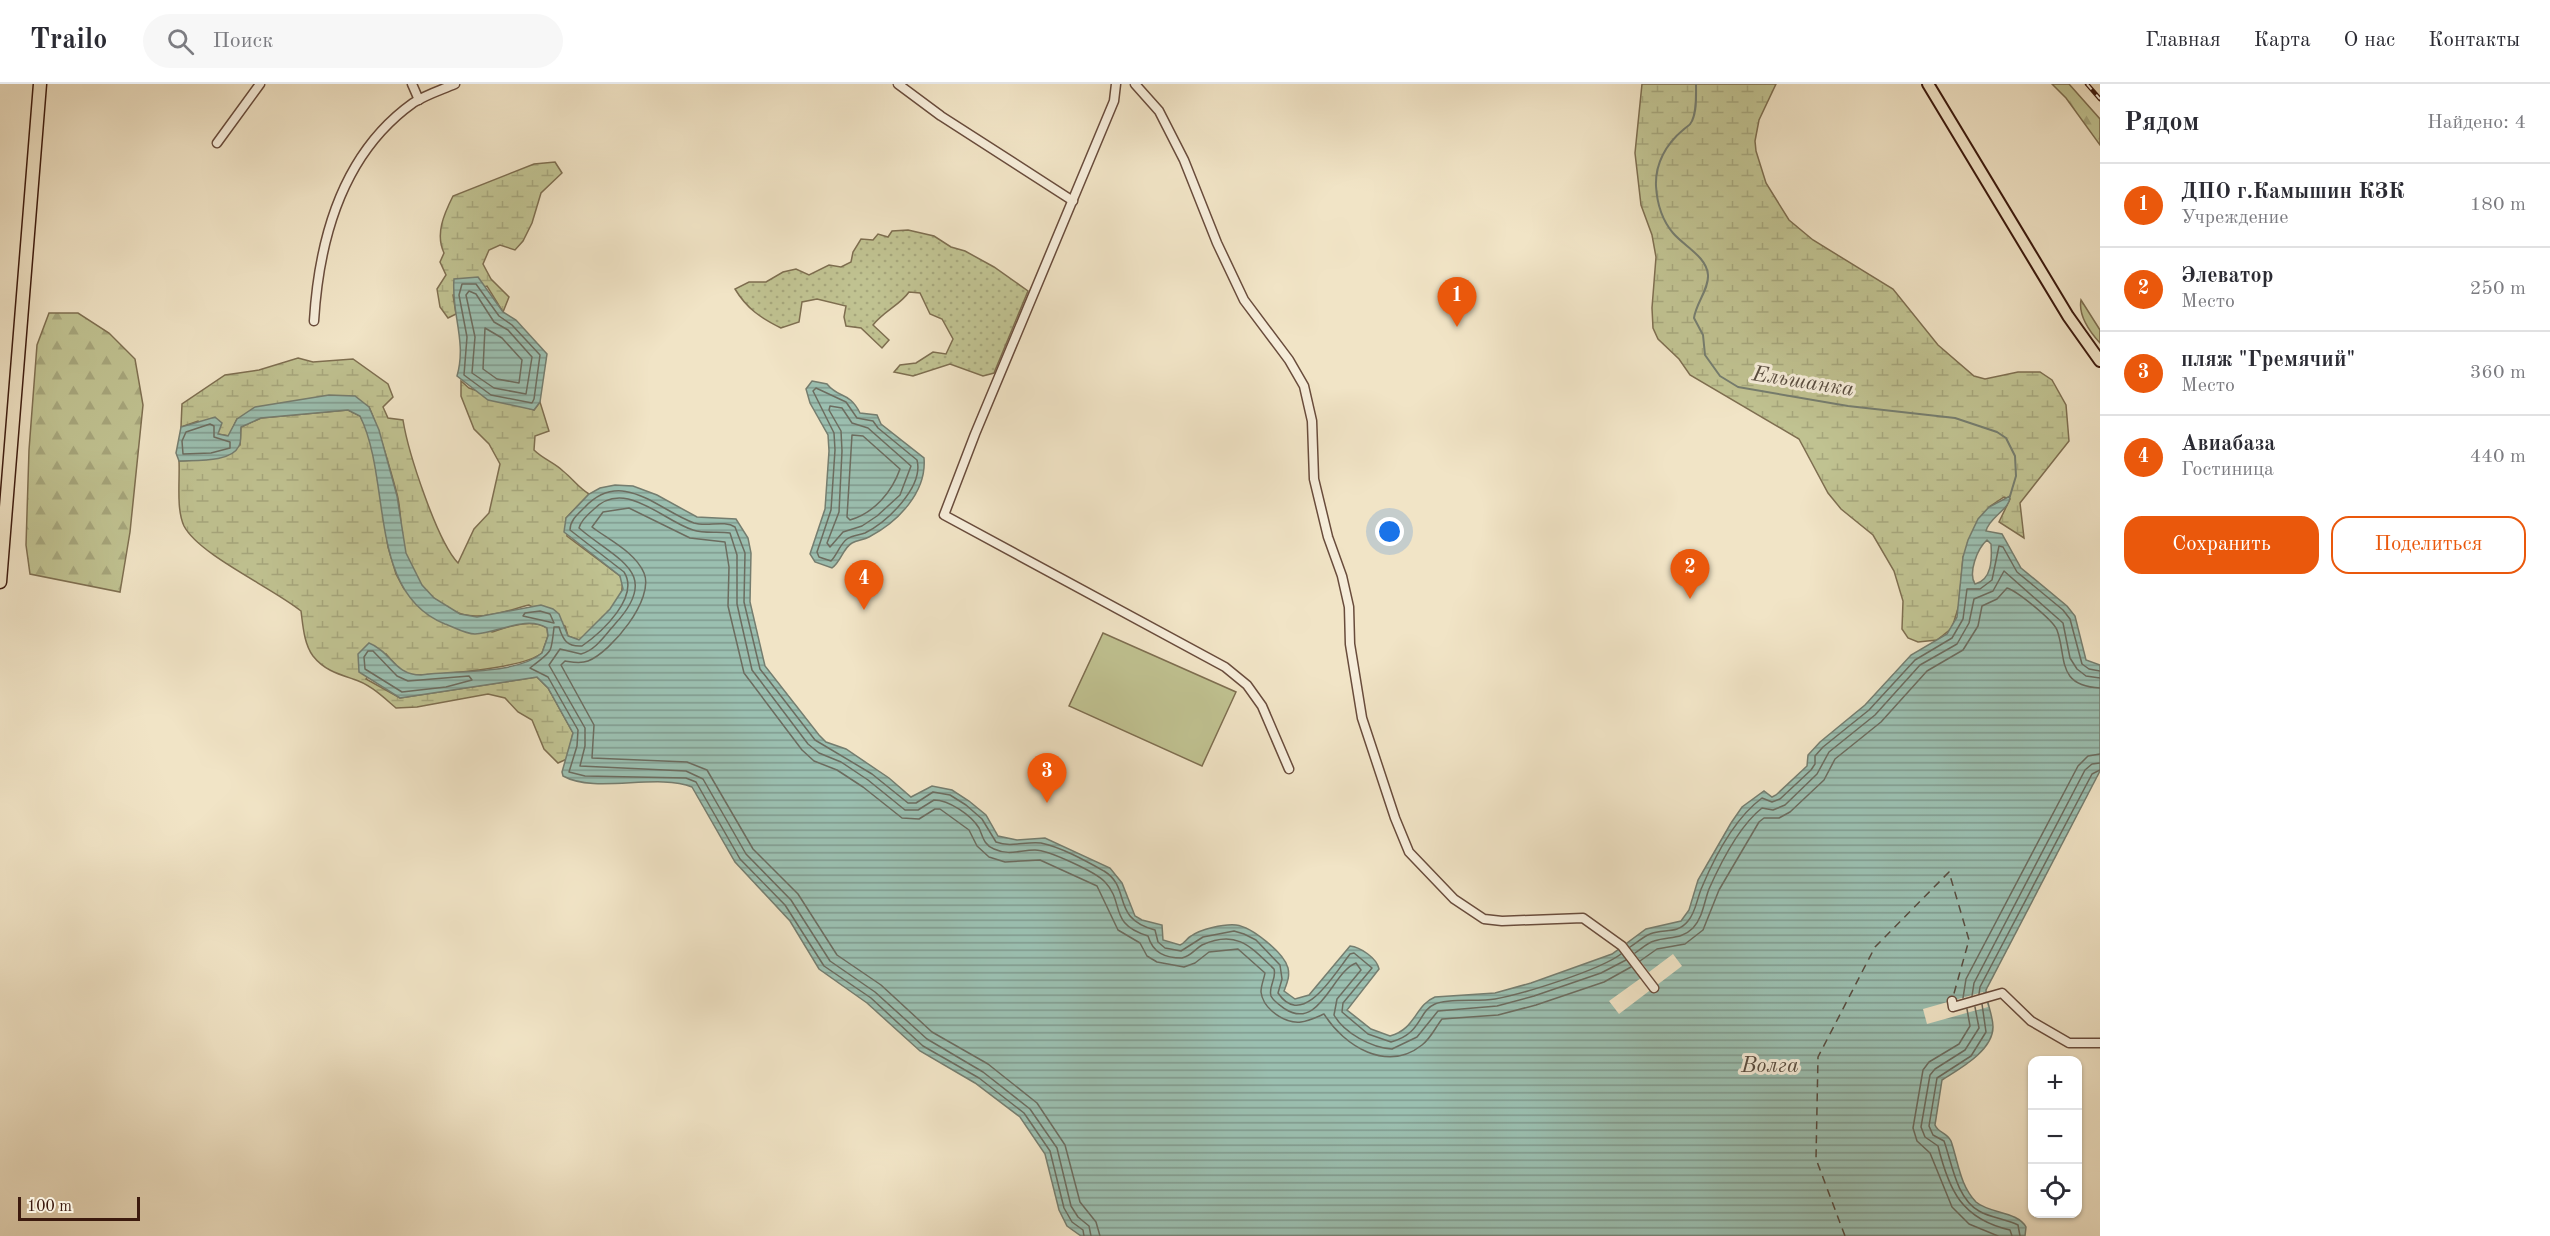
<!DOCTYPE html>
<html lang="ru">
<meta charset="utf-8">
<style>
:root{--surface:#fff;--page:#f7f7f7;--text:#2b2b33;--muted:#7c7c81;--line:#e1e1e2;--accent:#ea580c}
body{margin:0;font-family:"Old Standard TT",serif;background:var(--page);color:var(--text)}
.controls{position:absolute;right:18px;bottom:18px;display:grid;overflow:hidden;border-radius:12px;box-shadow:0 2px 4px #0004}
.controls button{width:54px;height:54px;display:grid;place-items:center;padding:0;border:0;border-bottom:2px solid var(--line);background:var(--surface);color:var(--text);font:30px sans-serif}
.scale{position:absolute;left:18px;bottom:15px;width:122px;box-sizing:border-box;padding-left:6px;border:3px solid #3c1a0e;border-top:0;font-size:16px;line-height:21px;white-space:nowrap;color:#3c1a0e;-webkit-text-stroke:4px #f6edda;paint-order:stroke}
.you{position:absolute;left:1390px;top:448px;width:21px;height:21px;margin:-15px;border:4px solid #fff;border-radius:50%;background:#1a73e8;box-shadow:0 0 0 9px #1a73e833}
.badge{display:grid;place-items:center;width:39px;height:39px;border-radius:50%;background:var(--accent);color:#fff;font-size:20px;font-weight:700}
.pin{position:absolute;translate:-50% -50px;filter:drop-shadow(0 2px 3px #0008)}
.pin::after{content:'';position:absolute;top:32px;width:21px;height:18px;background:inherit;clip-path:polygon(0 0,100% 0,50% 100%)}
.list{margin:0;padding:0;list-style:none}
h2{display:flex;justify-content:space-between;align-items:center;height:78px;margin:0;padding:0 24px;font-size:26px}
h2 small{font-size:20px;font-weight:400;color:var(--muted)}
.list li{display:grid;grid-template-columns:39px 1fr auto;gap:18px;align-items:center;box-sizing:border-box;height:84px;padding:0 24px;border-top:2px solid var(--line)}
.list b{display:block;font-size:22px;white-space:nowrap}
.list p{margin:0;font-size:20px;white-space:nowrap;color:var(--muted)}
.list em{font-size:20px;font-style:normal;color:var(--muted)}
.actions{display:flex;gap:12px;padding:18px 24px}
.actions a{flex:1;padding:14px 0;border:2px solid var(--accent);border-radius:18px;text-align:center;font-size:21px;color:var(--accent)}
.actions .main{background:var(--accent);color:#fff}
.icon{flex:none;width:33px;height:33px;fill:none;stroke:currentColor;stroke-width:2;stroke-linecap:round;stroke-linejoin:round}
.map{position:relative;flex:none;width:2100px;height:1152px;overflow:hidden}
header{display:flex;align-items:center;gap:36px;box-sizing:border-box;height:84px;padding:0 30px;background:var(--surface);border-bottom:2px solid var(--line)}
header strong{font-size:28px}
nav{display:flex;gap:33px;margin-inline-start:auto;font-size:21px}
.search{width:420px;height:54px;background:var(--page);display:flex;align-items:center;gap:15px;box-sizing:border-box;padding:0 21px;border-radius:33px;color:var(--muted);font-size:22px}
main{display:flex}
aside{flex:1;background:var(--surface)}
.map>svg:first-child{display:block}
</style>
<header>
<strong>Trailo</strong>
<div class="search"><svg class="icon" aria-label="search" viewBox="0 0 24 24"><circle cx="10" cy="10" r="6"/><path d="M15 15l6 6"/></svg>Поиск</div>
<nav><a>Главная</a><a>Карта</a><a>О нас</a><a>Контакты</a></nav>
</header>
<main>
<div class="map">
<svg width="2100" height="1152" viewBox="0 0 2100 1152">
<defs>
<pattern id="grass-dots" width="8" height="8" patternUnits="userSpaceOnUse" patternTransform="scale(1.5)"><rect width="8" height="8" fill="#c0c291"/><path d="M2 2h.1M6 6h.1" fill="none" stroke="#a6a67c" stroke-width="1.8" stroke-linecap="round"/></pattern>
<pattern id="forest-firs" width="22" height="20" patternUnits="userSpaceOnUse" patternTransform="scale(1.5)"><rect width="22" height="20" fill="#c0c291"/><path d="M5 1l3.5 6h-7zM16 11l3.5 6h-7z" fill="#a6a67c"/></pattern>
<pattern id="wetland-marsh" width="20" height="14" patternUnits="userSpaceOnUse" patternTransform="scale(1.5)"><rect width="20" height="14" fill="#c0c291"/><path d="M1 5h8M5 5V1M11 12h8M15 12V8" fill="none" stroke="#a6a67c"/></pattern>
<pattern id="water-rules" width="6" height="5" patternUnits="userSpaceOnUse" patternTransform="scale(1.5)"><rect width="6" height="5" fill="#9bbfb0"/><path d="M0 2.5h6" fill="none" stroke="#809a8e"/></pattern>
</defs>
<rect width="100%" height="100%" fill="#f1e4c6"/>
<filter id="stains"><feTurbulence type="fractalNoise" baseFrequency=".00333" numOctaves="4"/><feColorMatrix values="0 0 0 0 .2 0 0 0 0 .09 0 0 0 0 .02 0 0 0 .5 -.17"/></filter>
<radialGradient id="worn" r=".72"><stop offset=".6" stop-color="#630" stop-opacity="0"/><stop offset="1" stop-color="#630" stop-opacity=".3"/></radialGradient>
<path fill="url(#grass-dots)" stroke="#7e6e50" stroke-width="1.5" d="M908 146 934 152 951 163 965 167 994 183 1028 207 994 289 983 292 950 280 913 292 894 288 900 281 916 279 933 268 946 270 953 255 942 235 930 230 920 209 909 208C900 221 884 227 873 241L889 256 882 264 861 244 846 242 844 233 846 222 817 215 802 218 799 238 781 244C761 234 747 225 735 205L749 198H766L783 188 796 185 809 191 829 181 841 183 851 178 853 168 861 155 873 156 878 150 888 153 892 147Z"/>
<g fill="url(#forest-firs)" stroke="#7e6e50" stroke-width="1.5">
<path d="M2052 0H2069L2100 35V61L2066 14Z"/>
<path d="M2081 216 2100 246V259C2090 248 2078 232 2081 216Z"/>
<path d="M49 229H78L109 249 135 275 143 321 130 448 120 508 30 490 26 461 29 366 37 261Z"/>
</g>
<g fill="url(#wetland-marsh)" stroke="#7e6e50" stroke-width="1.5">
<path d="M1642 0H1776L1759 36 1755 57 1756 67 1766 99 1789 136 1813 156 1893 205 1938 261 1974 292 1985 295 2018 288H2040L2052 296 2066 321 2069 357 2020 419 2024 454 1999 438 2010 415 2004 413 1989 423 1963 473 1959 521 1952 544 1937 556 1918 558 1908 554 1902 545 1903 517 1894 487 1873 451 1841 425 1828 409 1799 355 1690 291 1679 275 1658 255 1653 244 1652 224 1656 173 1652 151 1641 121 1635 69Z"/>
<path d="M555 78 562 89 541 109 532 139 523 157 515 166 500 161 489 166 483 180 491 195 509 213 503 228 487 202 453 211 456 230 448 234 440 223 437 205 446 191 440 178 444 169C435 150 444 130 453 112L534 80Z"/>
<path d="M298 274 313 278 353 275 388 300 393 313 383 323 388 334 403 336C408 368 437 457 458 479L474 445 489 429 500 380 489 360 474 345 461 312V297L469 304 534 326 540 318 549 347 535 352 534 366C543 375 555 379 563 387 573 395 578 403 589 410L566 434 567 452 620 492C632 513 595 545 579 556L568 552 565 542 529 521C513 525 492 533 475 532 442 531 413 499 405 469 400 449 402 429 397 410 389 381 381 350 369 323L237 335 229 352 218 350 198 337 181 343 182 320 225 291 259 286Z"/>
<path d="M348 326 360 332 368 348 375 372 388 463 396 490 404 505 492 548C508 543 531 534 547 544L548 552 542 569C522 585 438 591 410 591L401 587 386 570 366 595 400 614 537 593 548 604 573 649 567 675 558 679 544 665 532 636 518 628 505 614 488 610 417 623 396 624C383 613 370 600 353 595 338 590 324 586 313 572 304 560 303 542 301 527 273 504 199 471 184 442 176 425 180 396 179 377L212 375 240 361 241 343 261 334Z"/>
</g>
<path fill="#c0c291" stroke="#7e6e50" stroke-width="1.5" d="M1103 549 1236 608 1202 682 1069 622Z"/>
<g fill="url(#water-rules)" stroke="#757d6f" stroke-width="1.5" fill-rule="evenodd">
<path d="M478 193 503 228 516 236 547 270 540 318 534 326 488 316 457 292C467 257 451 230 454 195Z"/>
<path d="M812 297 827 300C839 315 849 307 860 329L877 331 881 340 924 374C927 408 898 438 869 453 864 456 857 456 852 459 843 464 841 478 832 484L815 478 810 470 825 425 829 367 828 351 810 319 806 305Z"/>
<path d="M329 311 355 312 369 323 379 346 397 412 406 469 422 501 434 514 460 530 477 533 541 521 553 525 559 530 568 552 579 556 610 525 623 505 620 492 564 448 566 434 589 410 600 404 615 401 633 402 657 411 697 433 736 435 748 454 751 469 750 518 765 582 819 651 826 658 846 665 889 694 911 713 932 702 952 706 969 717 986 731 998 752 1017 756 1045 754 1110 784 1122 799 1135 832 1142 836 1162 841 1163 856 1180 861C1185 859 1186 855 1191 852 1201 845 1223 840 1236 841 1252 843 1284 869 1288 884 1290 893 1287 899 1284 907L1295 915 1309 911 1350 862C1360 863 1377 874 1379 885L1347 926 1371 945 1390 952C1416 945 1415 921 1435 913L1495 909 1531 899 1612 870 1646 845 1681 837 1689 826 1698 796 1731 739 1742 723 1764 707 1772 713 1776 711 1807 682 1808 671 1820 658 1865 621 1911 571 1947 550 1957 533 1963 473 1968 456 1978 435 1989 423 2010 412C2011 425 1989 433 1986 447L2002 450 2021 484 2067 522 2075 532 2086 576 2100 581V687L1986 906C1986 918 1993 931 1993 943 1993 967 1959 985 1942 996L1935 1041C1938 1049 1947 1048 1951 1057 1958 1077 1960 1102 1976 1118 1990 1130 2017 1127 2026 1143L2025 1152H1081L1067 1142 1059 1126 1045 1070 1020 1033 975 999 920 967 867 919 819 885 790 837 735 778 692 703C657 689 595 710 563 692L562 688 573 649 548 604 537 593 400 614 359 588 358 570 369 559C392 568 394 591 421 591 455 586 516 591 542 569L548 552 547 544C526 531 498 549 475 550 465 550 454 543 445 540 367 509 392 397 360 332L348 326 261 334 241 343C240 348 242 357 239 362 231 379 195 376 179 377L176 369 181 343 215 333 222 339 218 350 228 352 237 335 255 323ZM1987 456 1991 460C1992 475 1992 496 1975 500 1968 489 1977 465 1987 456Z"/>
</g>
<g fill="#f1e4c6">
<path d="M1626 859 1649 888 1673 870 1682 882 1619 930 1609 917 1641 894 1619 864Z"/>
<path d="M1983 908 1988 923 1927 940 1923 925Z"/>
</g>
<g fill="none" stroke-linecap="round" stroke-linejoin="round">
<g stroke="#6c6c5f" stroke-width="1.5">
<path d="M462 200H476L499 232 512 241 540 271 534 315 532 319 491 311 464 291 467 253 459 211Z"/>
<path d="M469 207 476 210 494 238 508 246 532 273 526 310 494 304 472 289 475 253 466 211Z"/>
<path d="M485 244 502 254 522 276 519 299 497 295 483 285Z"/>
<path d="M816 304 846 318 857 334 873 337 878 344 917 376C924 403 887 438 865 449 860 451 852 451 847 455 840 460 837 471 831 477L819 473 817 468 831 426 835 366 834 349 813 307Z"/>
<path d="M830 322 842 324 852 339 868 344 911 382 900 411 877 432 862 442 843 448 830 463 827 459 839 428 842 367 841 347 829 326Z"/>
<path d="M210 340 214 342V353L230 358V364L211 369 183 370 182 357 186 348Z"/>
<path d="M852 351 863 352 900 385C892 408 874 429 850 436L847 433Z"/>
<path d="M540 527 550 530 554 539 523 532 525 529Z"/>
<path d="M368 567H373L397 592 408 597 469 592 472 596 446 603 402 608 365 585 364 573Z"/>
<path d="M1630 863C1636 859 1643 853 1650 850 1663 844 1677 851 1688 837 1696 828 1697 814 1702 803 1715 772 1735 734 1762 714L1772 718 1780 715 1811 686 1815 680V672L1823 663 1869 626 1915 576 1952 554 1963 535 1967 505H1980L1992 496 1999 462 2003 463 2017 488 2063 526 2070 535 2082 580 2089 585 2100 587"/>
<path d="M1635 869C1641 865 1647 859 1654 857 1669 852 1681 856 1693 844 1703 833 1704 818 1709 805 1721 778 1739 742 1762 724L1773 726 1785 721 1817 690 1829 668 1875 631 1920 581 1957 560 1969 539 1974 515 1993 507 2004 487 2063 539 2070 574 2077 585 2086 592 2100 594"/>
<path d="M1640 877 1657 865 1685 860 1703 846 1719 806 1759 738 1764 734H1779L1790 728 1824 696 1835 675 1881 638 1927 587 1963 566 1978 542 1982 522 1997 515 2007 504C2017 507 2053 536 2057 546 2067 573 2056 602 2100 604"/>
<path d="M1979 910 1980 903 2092 690 2100 686"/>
<path d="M1972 912 1974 899 2085 686 2092 680 2100 679"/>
<path d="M1963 914 1966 895 2078 682 2088 672 2100 670"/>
<path d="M1982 920 1986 948 1971 972 1937 994 1929 1042 1933 1051 1944 1057C1952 1079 1956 1114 1979 1127 1991 1134 2006 1135 2018 1141L2020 1152"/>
<path d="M1975 923 1979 944 1965 966 1935 985 1930 991 1921 1043 1925 1053 1938 1062C1949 1107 1962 1135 2010 1146L2012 1152"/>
<path d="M1967 925 1970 942 1959 960 1929 978 1923 986 1913 1044 1917 1057 1930 1069 1952 1123 1969 1140 1998 1152"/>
<path d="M1084 1152 1083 1146 1072 1138 1064 1124 1050 1067 1024 1029 979 994 923 962 871 914 824 882 785 821 740 775 696 698 686 694 585 692 569 688 577 662 578 646 548 593 530 584C552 566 551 572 554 543H559C563 556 567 563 582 562 602 548 640 513 624 488L570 446C570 436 578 430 585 423 622 384 658 426 694 439 707 443 724 436 735 443L745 469 744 518 760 585 815 656 872 690 908 719H916L933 708 950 711 966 721 982 735 996 758C1012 764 1025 757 1041 759 1061 763 1086 777 1104 787 1132 804 1110 834 1155 846L1158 858 1165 864 1181 867 1203 853 1234 847 1244 850 1256 856 1280 881 1282 895 1278 909C1303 946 1335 889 1350 870L1354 869 1372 884 1343 919 1342 928 1368 950 1391 958C1422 950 1418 927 1435 920 1449 914 1478 918 1495 915 1523 910 1600 886 1621 870"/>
<path d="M1091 1152 1089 1142 1078 1133 1071 1122 1057 1064 1030 1025 983 988 927 955 875 908 830 877 791 816 746 770 703 695 686 687 580 682 585 662V644L549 581 560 565 581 570C596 566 605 551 615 540 663 488 616 476 579 444 581 437 587 431 593 426 624 393 663 437 693 446 705 450 718 447 730 449L737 471V520L752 586 808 660 819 669 841 678 868 696 905 726H918L934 716C949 716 971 731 979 744 983 753 984 761 994 765 1009 772 1020 766 1035 766 1048 766 1096 788 1105 798 1125 819 1108 840 1148 852 1153 869 1165 874 1182 874 1191 872 1195 865 1202 861 1237 845 1251 863 1274 885 1277 895 1268 902 1271 912 1274 918 1280 921 1285 925 1320 947 1332 888 1356 879L1361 886 1337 915 1334 931C1344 949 1372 964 1392 965L1417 953 1438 927 1497 922 1534 912 1601 889 1626 876"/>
<path d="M1100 1152 1096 1138 1080 1118 1065 1061 1037 1019 988 980 932 948 881 901 837 871 798 810 753 765 707 686 687 678 592 674 594 641 561 581 565 577C572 578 580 580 588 577 611 568 655 515 644 489 635 468 609 456 592 443L603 428 629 424 690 454 725 458 729 483 728 522 744 589 802 666 814 677 837 686 863 703 902 734 919 735 935 725H940L969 746 977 762 989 773 1005 778 1040 776 1097 802 1118 846 1140 859 1147 872 1157 878 1184 883 1195 879 1209 868 1238 865 1265 889C1264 895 1261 901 1261 908 1263 925 1285 940 1301 938 1309 937 1317 933 1324 930 1344 962 1387 989 1422 961 1431 954 1435 944 1442 935L1498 931 1536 921 1604 898 1631 883"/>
</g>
<path stroke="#757d6f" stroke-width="2" d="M1696 0C1696 12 1697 26 1692 37 1690 42 1687 42 1683 46 1666 60 1655 80 1656 102 1657 119 1662 136 1673 149 1684 162 1707 173 1708 191 1709 205 1696 219 1694 234L1703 251 1705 271 1720 292 1738 303 1848 322 1955 334 1997 348 2006 354 2015 372 2016 392 2010 412"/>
<path stroke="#584c3f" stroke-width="1.5" stroke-dasharray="8 6" stroke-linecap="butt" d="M1845 1152 1816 1075 1818 973 1875 863 1949 788 1969 856 1953 913"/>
<defs>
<g id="minor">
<path d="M412 0 419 16"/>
<path d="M898 0 941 32 1073 117"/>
<path d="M1116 0 1114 17 975 350 944 431 1225 583 1247 601 1262 622 1289 685"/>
<path d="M1135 0 1159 27 1184 76 1217 159 1244 216 1289 276 1304 302 1312 337 1314 395 1328 453 1342 492 1349 523 1350 560 1362 634 1395 734 1409 768 1454 815 1484 835 1502 837 1583 834 1622 862 1654 904"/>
<path d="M217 59 260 0"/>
<path d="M314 237C319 155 343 69 413 19 425 11 441 6 455 0"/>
<path d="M1952 917 1953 923 2002 909 2031 937 2069 959H2100"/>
</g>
<path id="major" d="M1928 0 2068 232 2100 277"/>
<path id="highway" d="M0 498 40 0"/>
</defs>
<use href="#minor" stroke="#694c3c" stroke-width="11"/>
<use href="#major" stroke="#3c1a0e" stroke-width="14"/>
<use href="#highway" stroke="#3c1a0e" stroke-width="15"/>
<use href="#minor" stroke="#f6edda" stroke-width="8"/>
<use href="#major" stroke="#f1e4c6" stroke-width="10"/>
<use href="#highway" stroke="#f1e4c6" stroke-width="12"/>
<defs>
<path id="rail" d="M2087 0 2100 15"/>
</defs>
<use href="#rail" stroke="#3c1a0e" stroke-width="4.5"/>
<use href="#rail" stroke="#f6edda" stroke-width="2" stroke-dasharray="7" stroke-linecap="butt"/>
</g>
<g text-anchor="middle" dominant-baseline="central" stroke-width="6" stroke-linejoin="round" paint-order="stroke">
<g font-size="22" font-style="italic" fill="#584c3f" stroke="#f6edda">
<text transform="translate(1803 298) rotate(9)">Ельшанка</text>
<text x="1770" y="982">Волга</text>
</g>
</g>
<rect width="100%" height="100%" filter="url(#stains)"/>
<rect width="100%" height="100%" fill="url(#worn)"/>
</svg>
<div class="controls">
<button>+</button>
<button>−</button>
<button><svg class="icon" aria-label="locate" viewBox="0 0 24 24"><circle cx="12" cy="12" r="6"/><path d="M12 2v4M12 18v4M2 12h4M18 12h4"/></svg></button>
</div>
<div class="scale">100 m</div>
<div class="you"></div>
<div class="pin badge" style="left:1457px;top:243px">1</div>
<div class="pin badge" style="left:1690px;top:515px">2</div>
<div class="pin badge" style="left:1047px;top:719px">3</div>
<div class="pin badge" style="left:864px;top:526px">4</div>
</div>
<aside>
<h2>Рядом<small>Найдено: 4</small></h2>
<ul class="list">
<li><span class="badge">1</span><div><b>ДПО г.Камышин КЗК</b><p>Учреждение</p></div><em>180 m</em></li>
<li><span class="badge">2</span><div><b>Элеватор</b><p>Место</p></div><em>250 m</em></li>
<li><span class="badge">3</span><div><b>пляж &quot;Гремячий&quot;</b><p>Место</p></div><em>360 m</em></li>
<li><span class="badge">4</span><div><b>Авиабаза</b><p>Гостиница</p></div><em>440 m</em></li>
</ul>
<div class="actions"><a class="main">Сохранить</a><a>Поделиться</a></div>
</aside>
</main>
